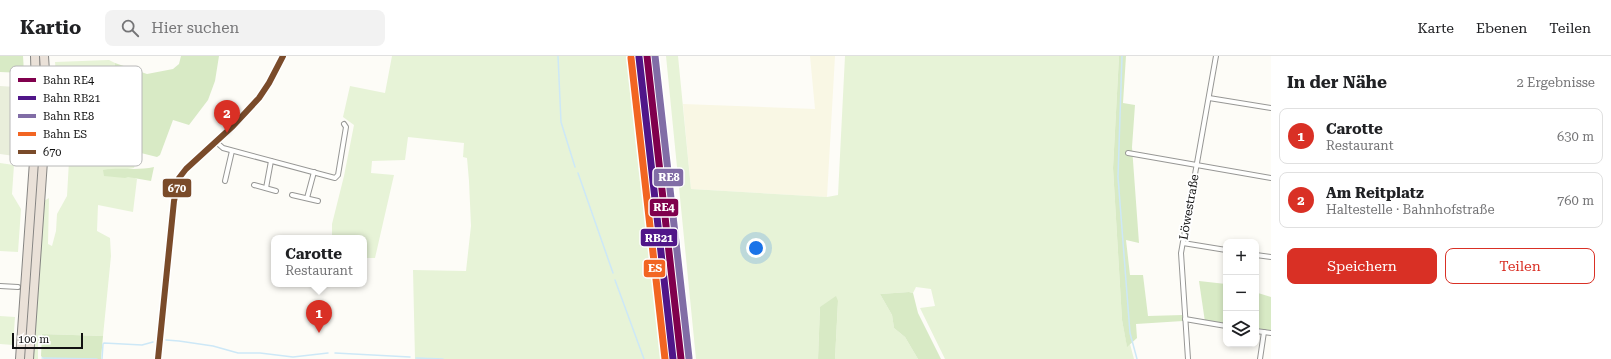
<!DOCTYPE html>
<html lang="de">
<meta charset="utf-8">
<style>
:root{--surface:#fff;--page:#f2f2f2;--text:#202124;--muted:#757577;--line:#e0e0e0;--accent:#d93025}
body{margin:0;font-family:"Roboto Serif",serif;background:var(--page);color:var(--text)}
.controls{position:absolute;right:12px;bottom:12px;display:grid;overflow:hidden;border-radius:8px;box-shadow:0 2px 6px #0003}
.controls button{width:36px;height:36px;display:grid;place-items:center;padding:0;border:0;border-bottom:1px solid var(--line);background:var(--surface);color:var(--text);font:20px sans-serif}
.scale{position:absolute;left:12px;bottom:10px;width:71px;box-sizing:border-box;padding-left:4px;border:2px solid #111;border-top:0;font-size:11px;line-height:14px;white-space:nowrap;color:#111;-webkit-text-stroke:3px #fff;paint-order:stroke}
.you{position:absolute;left:756px;top:192px;width:14px;height:14px;margin:-10px;border:3px solid #fff;border-radius:50%;background:#1a73e8;box-shadow:0 0 0 6px #1a73e833}
.badge{display:grid;place-items:center;width:26px;height:26px;border-radius:50%;background:var(--accent);color:#fff;font-size:13px;font-weight:700}
.pin{position:absolute;translate:-50% -33px;filter:drop-shadow(0 1px 2px #0008)}
.pin::after{content:'';position:absolute;top:21px;width:14px;height:12px;background:inherit;clip-path:polygon(0 0,100% 0,50% 100%)}
.popup{position:absolute;left:271px;top:179px;width:96px;height:52px;box-sizing:border-box;display:grid;place-content:center;border-radius:8px;background:var(--surface);filter:drop-shadow(0 1px 3px #0005);font-size:13px;white-space:nowrap;color:var(--muted)}
.popup b{font-size:15px;color:var(--text)}
.popup::after{content:'';position:absolute;left:50%;top:100%;margin-left:-8px;border:8px solid transparent;border-top-color:var(--surface)}
.list{margin:0;padding:0;list-style:none}
h2{display:flex;justify-content:space-between;align-items:center;height:52px;margin:0;padding:0 16px;font-size:17px}
h2 small{font-size:13px;font-weight:400;color:var(--muted)}
.list li{display:grid;grid-template-columns:26px 1fr auto;gap:12px;align-items:center;box-sizing:border-box;height:56px;margin:0 8px 8px;padding:0 8px;border:1px solid var(--line);border-radius:8px}
.list b{display:block;font-size:15px;white-space:nowrap}
.list p{margin:0;font-size:13px;white-space:nowrap;color:var(--muted)}
.list em{font-size:13px;font-style:normal;color:var(--muted)}
.actions{display:flex;gap:8px;padding:12px 16px}
.actions a{flex:1;padding:9px 0;border:1px solid var(--accent);border-radius:8px;text-align:center;font-size:14px;color:var(--accent)}
.actions .main{background:var(--accent);color:#fff}
.icon{flex:none;width:22px;height:22px;fill:none;stroke:currentColor;stroke-width:2;stroke-linecap:round;stroke-linejoin:round}
.map{position:relative;flex:none;width:1271px;height:303px;overflow:hidden}
header{display:flex;align-items:center;gap:24px;box-sizing:border-box;height:56px;padding:0 20px;background:var(--surface);border-bottom:1px solid var(--line)}
header strong{font-size:19px}
nav{display:flex;gap:22px;margin-inline-start:auto;font-size:14px}
.search{width:280px;height:36px;background:var(--page);display:flex;align-items:center;gap:10px;box-sizing:border-box;padding:0 14px;border-radius:8px;color:var(--muted);font-size:15px}
main{display:flex}
aside{flex:1;background:var(--surface)}
.map>svg:first-child{display:block}
</style>
<header>
<strong>Kartio</strong>
<div class="search"><svg class="icon" aria-label="search" viewBox="0 0 24 24"><circle cx="10" cy="10" r="6"/><path d="M15 15l6 6"/></svg>Hier suchen</div>
<nav><a>Karte</a><a>Ebenen</a><a>Teilen</a></nav>
</header>
<main>
<div class="map">
<svg width="1271" height="303" viewBox="0 0 1271 303">
<rect width="100%" height="100%" fill="#fdfcf7"/>
<path fill="#f9f7e4" d="M810 0H835L827 141 691 133 683 48 815 53Z"/>
<g fill="#e7f3d7">
<path d="M392 0H644L659 132V138L653 163 658 214 666 271 667 295 663 303H415L413 214 466 215 471 170 469 125 467 102 463 101 464 87 408 81 405 104 372 105 371 117 394 119 375 202H364V182H332V168L344 120 354 69 343 61 350 30 385 37Z"/>
<path d="M666 0H678L691 133 827 141 838 139 845 0H1119L1113 112 1122 264 1127 290 1130 288 1134 303H945L920 252 935 250 931 233 916 231 913 237 909 236 880 238 892 259 894 272 905 281 918 303H835L838 246 820 251 818 303H696Z"/>
<path d="M109 4 115 7 108 71 117 81 108 88C120 106 124 96 139 97L134 112 122 114 112 113 137 123 133 156 98 149 97 175 110 182 111 200 103 280 42 278 38 288V303H32L44 145 49 142 48 188 52 190 56 175 57 158 67 140 69 105 56 85 58 40 55 6Z"/>
<path d="M0 107 14 109 12 138 21 153 18 196 0 195Z"/>
<path d="M0 260 15 261 13 289 0 288Z"/>
</g>
<g fill="#d8eac5">
<path d="M0 0H23L24 17 0 16Z"/>
<path d="M181 0H219L215 25 208 44 189 69 173 64 160 99 157 101 137 96 125 100 114 96 115 106 104 109 102 107C104 94 107 89 117 81L108 72 115 7 147 18 173 13 179 8Z"/>
<path d="M1119 0H1126L1123 47 1135 49 1132 91 1139 187 1126 184 1130 219H1143L1148 260 1183 259V265L1136 268 1137 282 1127 291 1122 264 1113 112Z"/>
<path d="M154 111 151 125 128 121 125 122 104 120 103 114C120 111 137 115 154 111Z"/>
<path d="M1199 225 1226 228V269L1205 266Z"/>
<path d="M1256 234 1258 237 1271 241V277L1256 274Z"/>
<path d="M909 236 913 237 918 257 941 303H918L905 281 894 272 892 259 880 238Z"/>
<path d="M836 240 838 245 835 303H818L820 251Z"/>
<path d="M42 278 103 280 101 303H44L41 300Z"/>
</g>
<path fill="#e9eedb" d="M0 30 32 32 29 102 0 98Z"/>
<g fill="none" stroke-linecap="round" stroke-linejoin="round">
<g stroke="#cde8f7" stroke-width="1.5">
<path d="M558 0 561 66 575 111"/>
<path d="M1122 0 1118 121 1130 277 1137 303"/>
<path d="M578 117 613 217"/>
<path d="M615 224 644 303"/>
<path d="M166 284 179 285 213 290 238 297H260L293 301 328 297"/>
<path d="M335 297 410 301"/>
<path d="M42 302 97 303"/>
<path d="M416 302 443 303"/>
<path d="M102 303 103 288 104 287 142 289 153 286"/>
</g>
<defs>
<g id="street">
<path d="M1209 42 1271 52"/>
<path d="M215 85 223 92 335 122 338 119 346 71 344 68"/>
<path d="M1128 97 1271 122"/>
<path d="M225 125 232 95"/>
<path d="M254 129 276 135"/>
<path d="M266 132 271 105"/>
<path d="M292 139 318 145"/>
<path d="M307 142 314 116"/>
<path d="M1183 187 1226 194"/>
<path d="M1256 199 1271 201"/>
<path d="M0 230 18 231"/>
<path d="M1185 263 1226 270"/>
<path d="M1256 275 1271 277"/>
<path d="M158 303 174 145 179 122 186 113C210 90 238 68 259 42 269 30 276 14 283 0"/>
<path d="M1188 303 1181 197 1216 0"/>
<path d="M1260 303 1264 276"/>
</g>
<g id="highway">
<path d="M20 303 37 63 35 0"/>
<path d="M29 303 46 63V31L44 0"/>
</g>
</defs>
<use href="#street" stroke="#979795" stroke-width="6"/>
<use href="#highway" stroke="#858482" stroke-width="10"/>
<use href="#street" stroke="#fffffe" stroke-width="4"/>
<use href="#highway" stroke="#eae1d8" stroke-width="8"/>
<defs>
<path id="bus-1" d="M158 303 174 145 179 122 186 113 233 70 259 42 269 27 283 0"/>
</defs>
<use href="#bus-1" stroke="#fff" stroke-width="9"/>
<use href="#bus-1" stroke="#7a4b2a" stroke-width="6"/>
<defs>
<path id="rail-1" d="M647 0 681 303"/>
<path id="rail-2" d="M639 1 673 303"/>
<path id="rail-3" d="M655 0 689 302"/>
<path id="rail-4" d="M631 2 665 303"/>
</defs>
<use href="#rail-1" stroke="#fff" stroke-width="10"/>
<use href="#rail-2" stroke="#fff" stroke-width="10"/>
<use href="#rail-3" stroke="#fff" stroke-width="10"/>
<use href="#rail-4" stroke="#fff" stroke-width="10"/>
<use href="#rail-1" stroke="#80004d" stroke-width="7"/>
<use href="#rail-2" stroke="#501689" stroke-width="7"/>
<use href="#rail-3" stroke="#816da6" stroke-width="7"/>
<use href="#rail-4" stroke="#f26522" stroke-width="7"/>
</g>
<g text-anchor="middle" dominant-baseline="central" stroke-width="4" stroke-linejoin="round" paint-order="stroke">
<g font-size="12" fill="#111" stroke="#fff">
<text transform="translate(1189 151) rotate(-80)">Löwestraße</text>
</g>
</g>
<rect x="10" y="10" width="132" height="100" rx="6" fill="#fff" stroke="#b8b8b8" stroke-width="1"/>
<rect x="18" y="22" width="18" height="4" fill="#80004d"/>
<rect x="18" y="40" width="18" height="4" fill="#501689"/>
<rect x="18" y="58" width="18" height="4" fill="#816da6"/>
<rect x="18" y="76" width="18" height="4" fill="#f26522"/>
<rect x="18" y="94" width="18" height="4" fill="#7a4b2a"/>
<g font-size="11" fill="#111">
<text x="43" y="28">Bahn RE4</text>
<text x="43" y="46">Bahn RB21</text>
<text x="43" y="64">Bahn RE8</text>
<text x="43" y="82">Bahn ES</text>
<text x="43" y="100">670</text>
</g>
<g stroke="#fff" stroke-width="1.5">
<rect x="653" y="112" width="31" height="19" rx="4" fill="#816da6"/>
<rect x="162" y="122" width="30" height="20" rx="4" fill="#7a4b2a"/>
<rect x="649" y="142" width="30" height="19" rx="4" fill="#80004d"/>
<rect x="640" y="172" width="38" height="19" rx="4" fill="#501689"/>
<rect x="643" y="203" width="23" height="19" rx="4" fill="#f26522"/>
</g>
<g font-size="11" text-anchor="middle" font-weight="bold" fill="#fff">
<text x="669" y="125">RE8</text>
<text x="177" y="136">670</text>
<text x="664" y="155">RE4</text>
<text x="659" y="186">RB21</text>
<text x="655" y="216">ES</text>
</g>
</svg>
<div class="controls">
<button>+</button>
<button>−</button>
<button><svg class="icon" aria-label="layers" viewBox="0 0 24 24"><path d="M12 4l9 5-9 5-9-5zM3 14l9 5 9-5"/></svg></button>
</div>
<div class="scale">100 m</div>
<div class="you"></div>
<div class="pin badge" style="left:319px;top:277px">1</div>
<div class="popup"><b>Carotte</b>Restaurant</div>
<div class="pin badge" style="left:227px;top:77px">2</div>
</div>
<aside>
<h2>In der Nähe<small>2 Ergebnisse</small></h2>
<ul class="list">
<li><span class="badge">1</span><div><b>Carotte</b><p>Restaurant</p></div><em>630 m</em></li>
<li><span class="badge">2</span><div><b>Am Reitplatz</b><p>Haltestelle · Bahnhofstraße</p></div><em>760 m</em></li>
</ul>
<div class="actions"><a class="main">Speichern</a><a>Teilen</a></div>
</aside>
</main>
